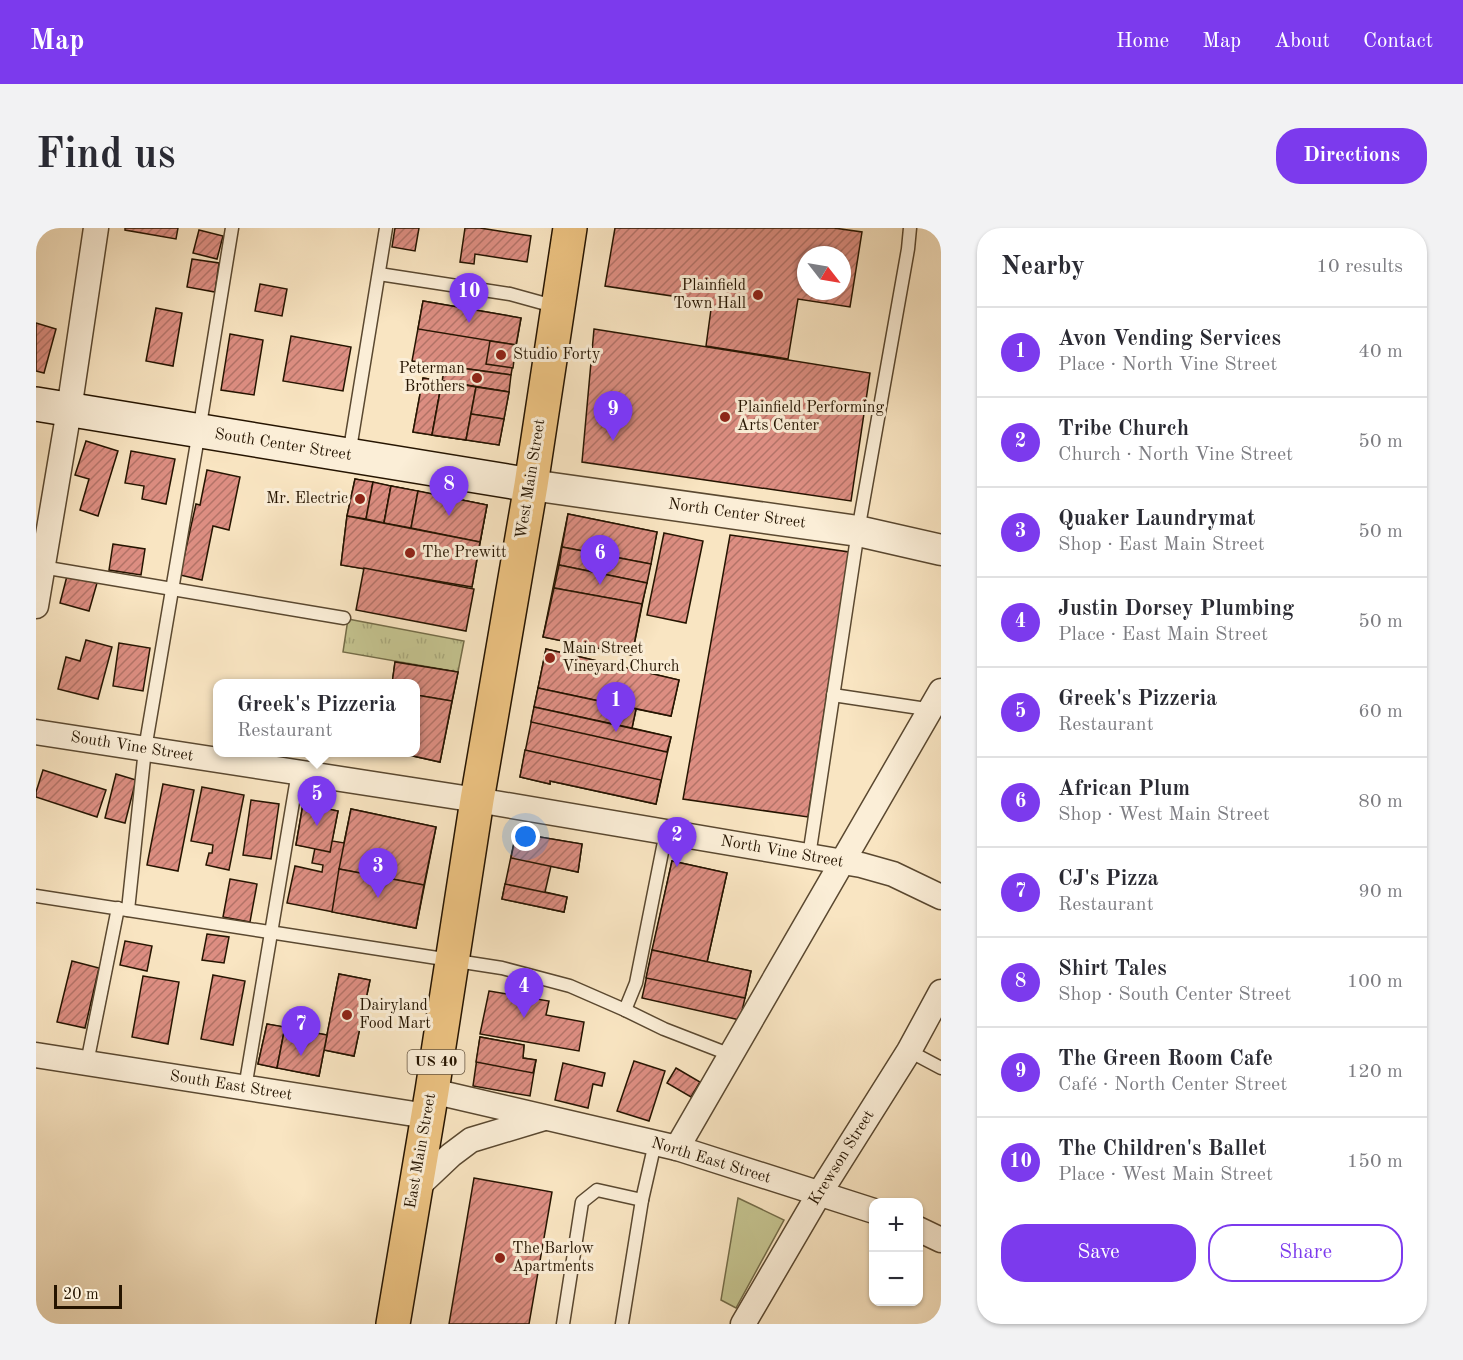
<!DOCTYPE html>
<meta charset="utf-8">
<style>
:root{--surface:#fff;--page:#f2f2f3;--text:#2b2b33;--muted:#7c7c81;--line:#e1e1e2;--accent:#7c3aed}
body{margin:0;font-family:"Old Standard TT",serif;background:var(--page);color:var(--text)}
.controls{position:absolute;right:18px;bottom:18px;display:grid;overflow:hidden;border-radius:12px;box-shadow:0 2px 4px #0004}
.controls button{width:54px;height:54px;display:grid;place-items:center;padding:0;border:0;border-bottom:2px solid var(--line);background:var(--surface);color:var(--text);font:30px sans-serif}
.compass{position:absolute;left:761px;top:18px;width:54px;height:54px;border-radius:50%;background:var(--surface);box-shadow:0 2px 4px #0004;rotate:121deg}
.scale{position:absolute;left:18px;bottom:15px;width:68px;box-sizing:border-box;padding-left:6px;border:3px solid #251400;border-top:0;font-size:16px;line-height:21px;white-space:nowrap;color:#251400;-webkit-text-stroke:4px #fbeed7;paint-order:stroke}
.you{position:absolute;left:490px;top:609px;width:21px;height:21px;margin:-15px;border:4px solid #fff;border-radius:50%;background:#1a73e8;box-shadow:0 0 0 9px #1a73e833}
.badge{display:grid;place-items:center;width:39px;height:39px;border-radius:50%;background:var(--accent);color:#fff;font-size:20px;font-weight:700}
.pin{position:absolute;translate:-50% -50px;filter:drop-shadow(0 2px 3px #0008)}
.pin::after{content:'';position:absolute;top:32px;width:21px;height:18px;background:inherit;clip-path:polygon(0 0,100% 0,50% 100%)}
.popup{position:absolute;left:177px;top:451px;width:207px;height:78px;box-sizing:border-box;display:grid;place-content:center;border-radius:12px;background:var(--surface);filter:drop-shadow(0 2px 4px #0005);font-size:20px;white-space:nowrap;color:var(--muted)}
.popup b{font-size:22px;color:var(--text)}
.popup::after{content:'';position:absolute;left:50%;top:100%;margin-left:-12px;border:12px solid transparent;border-top-color:var(--surface)}
.list{margin:0;padding:0;list-style:none}
h2{display:flex;justify-content:space-between;align-items:center;height:78px;margin:0;padding:0 24px;font-size:26px}
h2 small{font-size:20px;font-weight:400;color:var(--muted)}
.list li{display:grid;grid-template-columns:39px 1fr auto;gap:18px;align-items:center;box-sizing:border-box;height:90px;padding:0 24px;border-top:2px solid var(--line)}
.list b{display:block;font-size:22px;white-space:nowrap}
.list p{margin:0;font-size:20px;white-space:nowrap;color:var(--muted)}
.list em{font-size:20px;font-style:normal;color:var(--muted)}
.actions{display:flex;gap:12px;padding:18px 24px}
.actions a{flex:1;padding:14px 0;border:2px solid var(--accent);border-radius:24px;text-align:center;font-size:21px;color:var(--accent)}
.actions .main{background:var(--accent);color:#fff}
.map{position:relative;flex:none;width:905px;height:1096px;overflow:hidden;border-radius:24px}
header{display:flex;align-items:center;gap:36px;box-sizing:border-box;height:84px;padding:0 30px;background:var(--accent);color:#fff}
header strong{font-size:28px}
nav{display:flex;gap:33px;margin-inline-start:auto;font-size:21px}
.intro{display:flex;align-items:center;justify-content:space-between;box-sizing:border-box;height:144px;padding:0 36px}
h1{margin:0;font-size:42px}
.button{padding:15px 27px;border-radius:24px;background:var(--accent);color:#fff;font-size:21px;font-weight:700}
main{display:flex;gap:36px;padding:0 36px}
aside{flex:1;background:var(--surface);border-radius:24px;box-shadow:0 2px 4px #0004}
.map>svg:first-child{display:block}
</style>
<header>
<strong>Map</strong>
<nav><a>Home</a><a>Map</a><a>About</a><a>Contact</a></nav>
</header>
<div class="intro"><h1>Find us</h1><a class="button">Directions</a></div>
<main>
<div class="map">
<svg width="905" height="1096" viewBox="0 0 905 1096">
<defs>
<pattern id="grass-tufts" width="24" height="20" patternUnits="userSpaceOnUse" patternTransform="scale(1.5)"><rect width="24" height="20" fill="#c4c38f"/><path d="M3 7l-1-3M5 7V3M7 7l1-3M15 17l-1-3M17 17v-4M19 17l1-3" fill="none" stroke="#a8a77a"/></pattern>
<pattern id="building-hatch" width="6" height="6" patternUnits="userSpaceOnUse" patternTransform="scale(1.5)"><rect width="6" height="6" fill="#dd8e82"/><path d="M-1 1l2-2M0 6l6-6M5 7l2-2" fill="none" stroke="#b37368"/></pattern>
</defs>
<rect width="100%" height="100%" fill="#f9e5c2"/>
<filter id="stains"><feTurbulence type="fractalNoise" baseFrequency=".00333" numOctaves="4"/><feColorMatrix values="0 0 0 0 .2 0 0 0 0 .09 0 0 0 0 .02 0 0 0 .5 -.17"/></filter>
<radialGradient id="worn" r=".72"><stop offset=".6" stop-color="#630" stop-opacity="0"/><stop offset="1" stop-color="#630" stop-opacity=".3"/></radialGradient>
<path fill="url(#grass-tufts)" stroke="#746c48" stroke-width="1.5" d="M312 391 428 413 422 444 307 424Z"/>
<path fill="#c4c38f" stroke="#746c48" stroke-width="1.5" d="M702 970 748 992 700 1080 685 1072Z"/>
<g fill="url(#building-hatch)" stroke="#251400" stroke-width="1.5" fill-rule="evenodd">
<path d="M89 0H142L140 11 89 2Z"/>
<path d="M359 0H383L379 23 356 19Z"/>
<path d="M429 0H444L495 8 491 34 439 26 438 36 424 34Z"/>
<path d="M579 0H798L826 4 814 79 762 71 752 131 670 118 676 74 569 58ZM770 27H806V63H770Z"/>
<path d="M163 2 187 8 181 31 157 25Z"/>
<path d="M156 31 183 35 179 64 151 59Z"/>
<path d="M224 56 251 61 246 88 219 83Z"/>
<path d="M387 73 485 90 475 147 376 133Z"/>
<path d="M387 73 485 90 480 117 382 101Z"/>
<path d="M120 80 146 85 137 138 110 133Z"/>
<path d="M0 95 20 101 8 145 0 143Z"/>
<path d="M558 101 834 145 815 273 546 234Z"/>
<path d="M194 106 227 112 218 167 185 162Z"/>
<path d="M255 108 315 119 307 163 247 153Z"/>
<path d="M454 113 480 117 477 140 450 136Z"/>
<path d="M409 138 475 147 473 164 406 153Z"/>
<path d="M387 150 473 164 463 217 377 204Z"/>
<path d="M387 150 406 153 396 207 377 204Z"/>
<path d="M406 153 440 159 430 212 396 207Z"/>
<path d="M406 153 440 159 430 212 396 207Z"/>
<path d="M440 159 473 164 468 191 435 186Z"/>
<path d="M435 186 468 191 463 217 430 212Z"/>
<path d="M50 213 82 223 62 288 44 282 53 251 39 247Z"/>
<path d="M95 223 139 231 130 276 106 271 108 258 89 255Z"/>
<path d="M171 242 204 249 193 302 177 298 166 352 144 347 160 276 164 277Z"/>
<path d="M319 251 451 277 436 359 305 337 311 288Z"/>
<path d="M319 251 337 254 330 291 311 288Z"/>
<path d="M337 254 355 258 348 295 330 291Z"/>
<path d="M355 258 451 277 444 314 348 295Z"/>
<path d="M355 258 382 263 375 300 348 295Z"/>
<path d="M382 263 451 277 444 314 375 300Z"/>
<path d="M532 286 621 304 596 427 507 409Z"/>
<path d="M532 286 621 304 615 336 526 319Z"/>
<path d="M311 288 444 314 436 359 305 337Z"/>
<path d="M628 305 667 313 650 395 611 387Z"/>
<path d="M694 307 813 324 772 589 647 571Z"/>
<path d="M77 316 109 321 105 347 73 342Z"/>
<path d="M526 319 615 336 611 355 523 337Z"/>
<path d="M523 337 611 355 606 376 518 360Z"/>
<path d="M328 340 438 361 430 403 320 382Z"/>
<path d="M31 348 61 355 53 383 24 375Z"/>
<path d="M518 360 606 376 596 427 507 409Z"/>
<path d="M50 412 76 419 62 471 22 461 30 429 44 433Z"/>
<path d="M83 415 114 420 107 463 77 458Z"/>
<path d="M510 421 643 452 635 488 600 481 596 500 635 509 620 576 514 553V556L484 549Z"/>
<path d="M510 421 643 452 635 488 502 460Z"/>
<path d="M359 434 422 444 404 534 359 524H380V456H356Z"/>
<path d="M359 434 422 444 416 473 380 467V456H356Z"/>
<path d="M502 460 600 481 596 500 498 479Z"/>
<path d="M380 467 416 473 404 534 359 524H380Z"/>
<path d="M498 479 635 509 631 524 495 494Z"/>
<path d="M489 522 625 552 620 576 514 553V556L484 549Z"/>
<path d="M7 542 70 562 61 589 0 569V564Z"/>
<path d="M80 546 100 552 89 595 69 590Z"/>
<path d="M127 556 158 562 142 643 111 637Z"/>
<path d="M166 559 208 567 193 642 170 637 173 625H176L177 617 155 613Z"/>
<path d="M215 572 243 576 235 631 207 627Z"/>
<path d="M267 576 302 583 296 613 308 615 315 581 400 599 380 700 251 675 259 638 286 644 287 637 276 635 279 620 260 617Z"/>
<path d="M267 576 302 583 294 624 260 617Z"/>
<path d="M315 581 400 599 388 657 303 641Z"/>
<path d="M480 605 546 616 542 644 515 638 509 664 531 669 528 684 466 671Z"/>
<path d="M480 605 546 616 542 644 475 630Z"/>
<path d="M636 633 691 645 671 734 715 743 704 792 606 770Z"/>
<path d="M636 633 691 645 671 734 616 722Z"/>
<path d="M303 641 388 657 380 700 296 684Z"/>
<path d="M194 651 221 656 214 694 187 689Z"/>
<path d="M469 656 531 669 528 684 466 671Z"/>
<path d="M171 706 193 709 188 735 166 732Z"/>
<path d="M89 713 116 718 111 743 84 737Z"/>
<path d="M616 722 715 743 709 770 610 750Z"/>
<path d="M36 733 63 740 49 800 21 794Z"/>
<path d="M303 746 334 752 318 828 288 822 283 848 222 836 231 796 291 807Z"/>
<path d="M303 746 334 752 318 828 288 822Z"/>
<path d="M177 747 209 753 197 817 165 811Z"/>
<path d="M107 748 143 754 132 816 96 809Z"/>
<path d="M453 763 513 773 510 787 548 794 543 823 444 806Z"/>
<path d="M231 796 249 799 241 840 222 836Z"/>
<path d="M249 799 291 807 283 848 241 840Z"/>
<path d="M444 809 488 817 487 830 500 832 494 868 437 858Z"/>
<path d="M444 809 488 817 487 830 500 832 497 845 440 834Z"/>
<path d="M598 833 629 843 613 893 581 883Z"/>
<path d="M527 835 569 845 566 858 557 856 552 880 519 872Z"/>
<path d="M640 840 664 854 655 869 631 855Z"/>
<path d="M438 950 516 964 493 1096H413Z"/>
</g>
<g fill="none" stroke-linecap="round" stroke-linejoin="round">
<defs>
<g id="service">
<path d="M343 46 474 66 521 79"/>
<path d="M313 227 350 0"/>
<path d="M6 339 308 390"/>
<path d="M797 467 897 482"/>
<path d="M773 628 822 303 872 21 874 0"/>
<path d="M0 668 466 740 534 758 589 782 628 801 695 827"/>
<path d="M92 682 109 521 163 203 196 0"/>
<path d="M589 782 600 755 630 604"/>
<path d="M873 823 905 840"/>
<path d="M51 835 82 680"/>
<path d="M209 860 262 544"/>
<path d="M527 1096 546 974 561 962 606 972 619 915"/>
<path d="M586 1096 606 972"/>
</g>
<g id="minor">
<path d="M0 378 33 182 60 0"/>
<path d="M0 504 441 572 825 637 857 646 905 669"/>
<path d="M0 827 391 888"/>
<path d="M396 863 641 920 838 983"/>
<path d="M641 920 905 463"/>
<path d="M379 961 415 927 435 912 508 890"/>
<path d="M882 1001 905 1012"/>
<path d="M707 1096 783 966 873 823 905 764"/>
</g>
<path id="tertiary" d="M495 257 822 303 905 322"/>
<path id="secondary" d="M0 176 495 257"/>
<path id="primary" d="M357 1096 396 863 441 572 495 257 534 0"/>
</defs>
<use href="#service" stroke="#5a4830" stroke-width="15"/>
<use href="#minor" stroke="#5a4830" stroke-width="27"/>
<use href="#tertiary" stroke="#5a4830" stroke-width="33"/>
<use href="#secondary" stroke="#251400" stroke-width="36"/>
<use href="#primary" stroke="#251400" stroke-width="36"/>
<use href="#service" stroke="#fbeed7" stroke-width="12"/>
<use href="#minor" stroke="#fbeed7" stroke-width="24"/>
<use href="#tertiary" stroke="#fbeed7" stroke-width="30"/>
<use href="#secondary" stroke="#fbeed7" stroke-width="33"/>
<use href="#primary" stroke="#ecc281" stroke-width="33"/>
</g>
<g fill="#8f2418" stroke="#fbeed7" stroke-width="2">
<circle cx="722" cy="67" r="6"/>
<circle cx="465" cy="127" r="6"/>
<circle cx="441" cy="150" r="6"/>
<circle cx="689" cy="189" r="6"/>
<circle cx="324" cy="271" r="6"/>
<circle cx="374" cy="325" r="6"/>
<circle cx="514" cy="430" r="6"/>
<circle cx="311" cy="787" r="6"/>
<circle cx="464" cy="1030" r="6"/>
</g>
<g text-anchor="middle" dominant-baseline="central" stroke-width="6" stroke-linejoin="round" paint-order="stroke">
<rect fill="#fbeed7" stroke="#655540" stroke-width="1.5" x="371.5" y="822" width="57" height="24" rx="4.5"/>
<g font-size="15" font-weight="bold" fill="#251400">
<text x="400" y="834">US 40</text>
</g>
<g font-size="16" fill="#251400" stroke="#fbeed7" text-anchor="start">
<text x="710" y="58" text-anchor="end">Plainfield<tspan x="710" dy="18">Town Hall</tspan></text>
<text x="477" y="127">Studio Forty</text>
<text x="429" y="141" text-anchor="end">Peterman<tspan x="429" dy="18">Brothers</tspan></text>
<text x="701" y="180">Plainfield Performing<tspan x="701" dy="18">Arts Center</tspan></text>
<text x="312" y="271" text-anchor="end">Mr. Electric</text>
<text x="386" y="325">The Prewitt</text>
<text x="526" y="421">Main Street<tspan x="526" dy="18">Vineyard Church</tspan></text>
<text x="323" y="778">Dairyland<tspan x="323" dy="18">Food Mart</tspan></text>
<text x="476" y="1021">The Barlow<tspan x="476" dy="18">Apartments</tspan></text>
</g>
<g font-size="16" fill="#251400" stroke="#fbeed7">
<text transform="translate(247 217) rotate(9)">South Center Street</text>
<text transform="translate(495 251) rotate(-81)">West Main Street</text>
<text transform="translate(701 286) rotate(8)">North Center Street</text>
<text transform="translate(96 519) rotate(9)">South Vine Street</text>
<text transform="translate(746 624) rotate(10)">North Vine Street</text>
<text transform="translate(195 858) rotate(9)">South East Street</text>
<text transform="translate(385 923) rotate(-80)">East Main Street</text>
<text transform="translate(806 930) rotate(-58)">Krewson Street</text>
<text transform="translate(675 933) rotate(17)">North East Street</text>
</g>
</g>
<rect width="100%" height="100%" filter="url(#stains)"/>
<rect width="100%" height="100%" fill="url(#worn)"/>
</svg>
<div class="controls">
<button>+</button>
<button>−</button>
</div>
<svg class="compass" viewBox="-18 -18 36 36"><path d="M0-13l5 13h-10z" fill="#e53935"/><path d="M0 13l5-13h-10z" fill="#7c7c81"/></svg>
<div class="scale">20 m</div>
<div class="you"></div>
<div class="pin badge" style="left:580px;top:504px">1</div>
<div class="pin badge" style="left:641px;top:639px">2</div>
<div class="pin badge" style="left:342px;top:670px">3</div>
<div class="pin badge" style="left:488px;top:790px">4</div>
<div class="pin badge" style="left:281px;top:598px">5</div>
<div class="popup"><b>Greek's Pizzeria</b>Restaurant</div>
<div class="pin badge" style="left:564px;top:357px">6</div>
<div class="pin badge" style="left:265px;top:828px">7</div>
<div class="pin badge" style="left:413px;top:288px">8</div>
<div class="pin badge" style="left:577px;top:213px">9</div>
<div class="pin badge" style="left:433px;top:95px">10</div>
</div>
<aside>
<h2>Nearby<small>10 results</small></h2>
<ul class="list">
<li><span class="badge">1</span><div><b>Avon Vending Services</b><p>Place · North Vine Street</p></div><em>40 m</em></li>
<li><span class="badge">2</span><div><b>Tribe Church</b><p>Church · North Vine Street</p></div><em>50 m</em></li>
<li><span class="badge">3</span><div><b>Quaker Laundrymat</b><p>Shop · East Main Street</p></div><em>50 m</em></li>
<li><span class="badge">4</span><div><b>Justin Dorsey Plumbing</b><p>Place · East Main Street</p></div><em>50 m</em></li>
<li><span class="badge">5</span><div><b>Greek's Pizzeria</b><p>Restaurant</p></div><em>60 m</em></li>
<li><span class="badge">6</span><div><b>African Plum</b><p>Shop · West Main Street</p></div><em>80 m</em></li>
<li><span class="badge">7</span><div><b>CJ's Pizza</b><p>Restaurant</p></div><em>90 m</em></li>
<li><span class="badge">8</span><div><b>Shirt Tales</b><p>Shop · South Center Street</p></div><em>100 m</em></li>
<li><span class="badge">9</span><div><b>The Green Room Cafe</b><p>Café · North Center Street</p></div><em>120 m</em></li>
<li><span class="badge">10</span><div><b>The Children's Ballet</b><p>Place · West Main Street</p></div><em>150 m</em></li>
</ul>
<div class="actions"><a class="main">Save</a><a>Share</a></div>
</aside>
</main>
